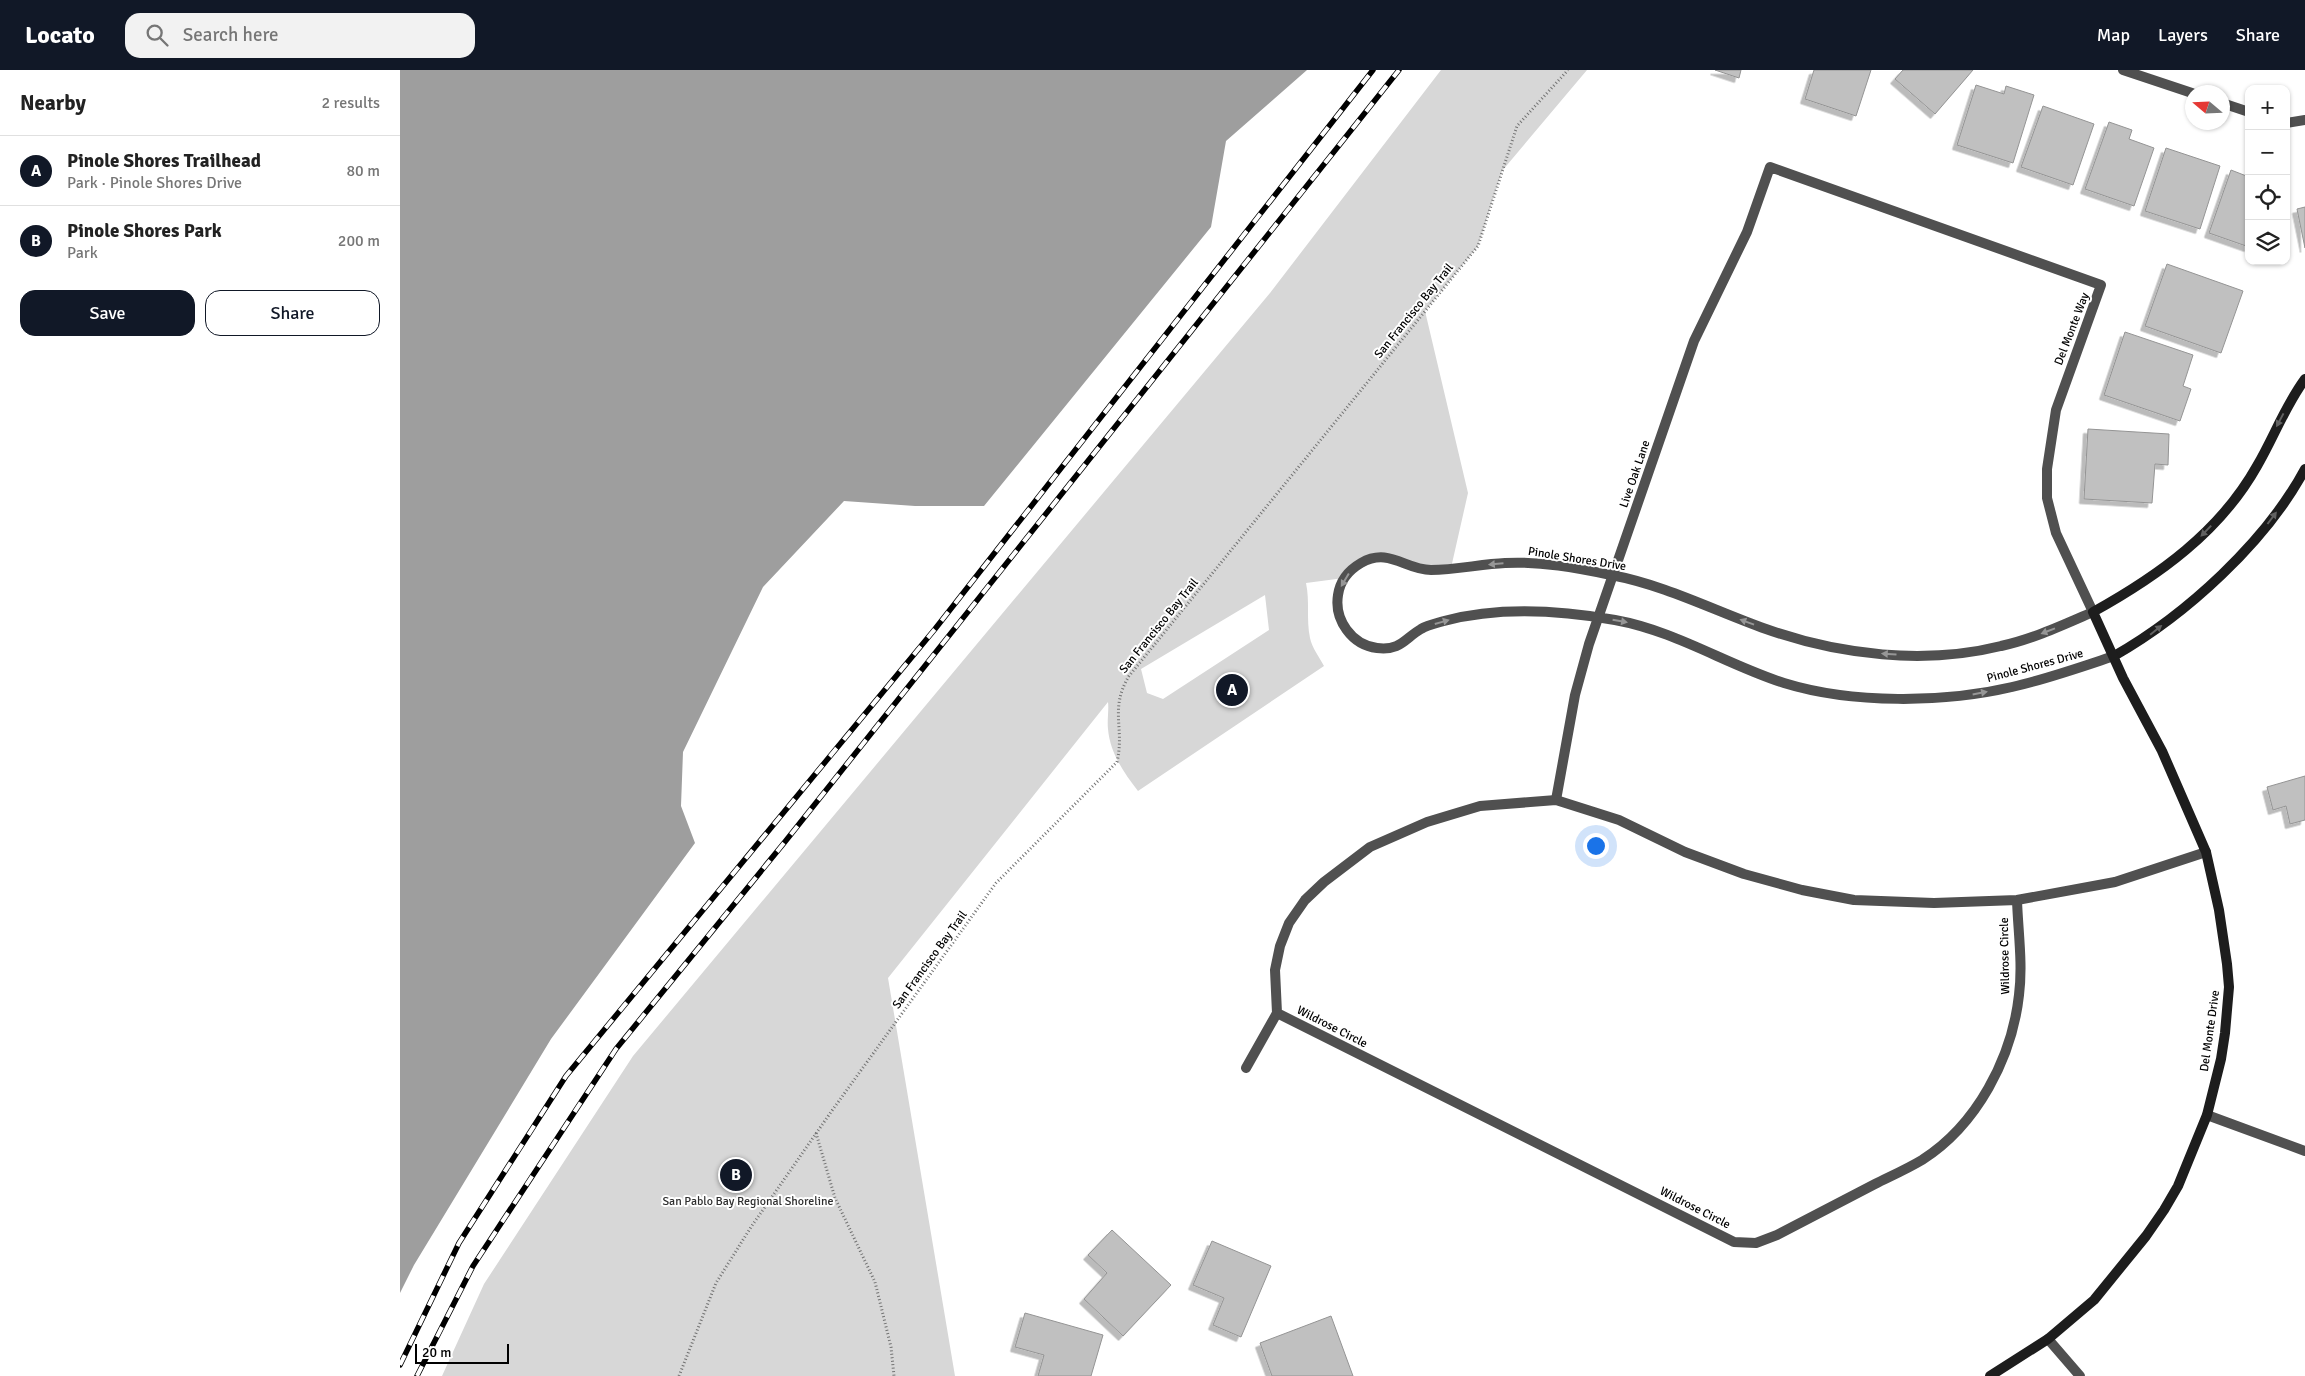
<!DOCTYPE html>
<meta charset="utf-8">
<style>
:root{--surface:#fff;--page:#f2f2f2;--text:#222;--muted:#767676;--line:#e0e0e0;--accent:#111827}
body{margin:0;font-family:Signika,sans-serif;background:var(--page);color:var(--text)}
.controls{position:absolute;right:15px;top:15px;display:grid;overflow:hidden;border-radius:10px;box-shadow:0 1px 4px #0004}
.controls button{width:45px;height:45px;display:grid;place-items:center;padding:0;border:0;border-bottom:1px solid var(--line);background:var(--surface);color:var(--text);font:25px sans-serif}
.compass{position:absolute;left:1785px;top:15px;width:45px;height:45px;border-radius:50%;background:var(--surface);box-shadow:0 1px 4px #0004;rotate:289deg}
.scale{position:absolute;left:15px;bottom:12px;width:94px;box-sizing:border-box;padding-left:5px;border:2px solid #000;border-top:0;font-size:14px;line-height:18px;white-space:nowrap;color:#000;-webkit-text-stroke:4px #fff;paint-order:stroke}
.you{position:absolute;left:1195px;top:775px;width:18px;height:18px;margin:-12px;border:4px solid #fff;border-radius:50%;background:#1a73e8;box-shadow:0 0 0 8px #1a73e833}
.badge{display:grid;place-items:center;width:32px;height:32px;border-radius:50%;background:var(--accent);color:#fff;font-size:16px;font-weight:700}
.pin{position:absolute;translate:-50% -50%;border:2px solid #fff;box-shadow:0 1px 5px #0006}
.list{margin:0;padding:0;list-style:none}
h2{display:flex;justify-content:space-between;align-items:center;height:65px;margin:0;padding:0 20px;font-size:21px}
h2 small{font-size:16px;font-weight:400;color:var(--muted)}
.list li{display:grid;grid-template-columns:32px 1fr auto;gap:15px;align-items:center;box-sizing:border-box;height:70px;padding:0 20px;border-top:1px solid var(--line)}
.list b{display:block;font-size:19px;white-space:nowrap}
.list p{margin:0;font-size:16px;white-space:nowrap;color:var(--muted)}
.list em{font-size:16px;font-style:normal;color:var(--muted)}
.actions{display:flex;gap:10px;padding:15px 20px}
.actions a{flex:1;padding:11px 0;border:1px solid var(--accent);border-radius:15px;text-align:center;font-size:18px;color:var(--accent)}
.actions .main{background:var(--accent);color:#fff}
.icon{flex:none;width:28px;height:28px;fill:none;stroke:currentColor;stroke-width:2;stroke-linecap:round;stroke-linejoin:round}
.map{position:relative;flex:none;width:1905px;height:1306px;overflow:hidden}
header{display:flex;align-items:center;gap:30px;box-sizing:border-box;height:70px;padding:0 25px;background:var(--accent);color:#fff}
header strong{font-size:24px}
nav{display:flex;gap:28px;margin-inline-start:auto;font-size:18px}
.search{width:350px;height:45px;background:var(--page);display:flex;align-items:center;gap:12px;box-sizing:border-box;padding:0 18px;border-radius:15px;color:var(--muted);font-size:19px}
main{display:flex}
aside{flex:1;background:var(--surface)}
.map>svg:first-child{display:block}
</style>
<header>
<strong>Locato</strong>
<div class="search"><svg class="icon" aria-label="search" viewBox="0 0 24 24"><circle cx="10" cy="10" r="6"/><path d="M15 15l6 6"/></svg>Search here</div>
<nav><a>Map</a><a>Layers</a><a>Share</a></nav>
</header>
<main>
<aside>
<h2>Nearby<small>2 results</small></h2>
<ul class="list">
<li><span class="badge">A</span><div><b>Pinole Shores Trailhead</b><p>Park · Pinole Shores Drive</p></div><em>80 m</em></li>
<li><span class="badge">B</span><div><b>Pinole Shores Park</b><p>Park</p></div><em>200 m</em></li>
</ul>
<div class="actions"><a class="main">Save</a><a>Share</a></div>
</aside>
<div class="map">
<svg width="1905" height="1306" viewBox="0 0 1905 1306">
<defs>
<filter id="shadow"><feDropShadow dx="-4.5" dy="4.5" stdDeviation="0" flood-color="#0004"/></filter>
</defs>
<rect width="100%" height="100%" fill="#fff"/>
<path fill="#d7d7d7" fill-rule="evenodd" d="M1041 0H1187L1102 101 1078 176 1025 241 1068 423 1051 498 1026 500 981 487 944 508 906 513C910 532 906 549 910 568 912 578 920 588 924 596L738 721C724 703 710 683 708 659 707 650 709 640 708 632L488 908 555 1306H42L84 1214 233 986 870 223ZM865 525 869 560 763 629 747 623 741 599Z"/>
<path fill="#9e9e9e" d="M0 0H907L826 71 811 157 584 436H515L444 431 363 517 283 682 281 736 295 773 151 969 14 1195 0 1223Z"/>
<g fill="#c0c0c0" stroke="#949494" filter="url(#shadow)">
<path d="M1315 0H1341L1339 8Z"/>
<path d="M1414 0H1471L1456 46 1405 29Z"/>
<path d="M1503 0H1573L1535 44 1495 9Z"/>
<path d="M1576 15 1604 24 1606 16 1634 25 1613 93 1557 75Z"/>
<path d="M1643 36 1694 54 1673 115 1621 97Z"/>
<path d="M1709 52 1732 60 1729 69 1754 78 1734 136 1685 119Z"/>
<path d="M1766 78 1820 96 1800 159 1745 141Z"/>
<path d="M1831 100 1849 107V177L1809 163Z"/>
<path d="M1905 137V178L1897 139Z"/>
<path d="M1767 194 1843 221 1821 283 1745 256Z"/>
<path d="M1725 262 1793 285 1783 316 1791 319 1780 351 1704 325Z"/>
<path d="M1688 359 1769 364 1768 395 1755 394 1752 433 1684 429Z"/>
<path d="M1905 706V750L1890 754 1886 736 1873 740 1867 717Z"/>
<path d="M712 1160 771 1215 723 1266 684 1229 707 1203 688 1185Z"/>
<path d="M812 1171 871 1196 841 1267 813 1255 824 1228 793 1215Z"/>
<path d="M625 1243 703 1265 691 1306H638L644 1285 615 1277Z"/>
<path d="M931 1246 953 1306H872L860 1273Z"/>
</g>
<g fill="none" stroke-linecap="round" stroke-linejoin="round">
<g stroke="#727272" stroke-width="3" stroke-dasharray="1 2.5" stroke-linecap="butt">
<path d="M416 1063 435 1128 475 1212 491 1277 494 1306"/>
<path d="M279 1306 316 1213 351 1157 431 1042 596 813 717 692C725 658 709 639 729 606L1078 176 1117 56 1168 0"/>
</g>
<g stroke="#505050" stroke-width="10">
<path d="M1723 0 1792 23"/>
<path d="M1822 33 1849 42"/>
<path d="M1886 53 1905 50"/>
<path d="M1156 730 1175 625 1189 574 1294 271 1347 162 1370 97 1701 215 1656 340 1647 399V428L1656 463 1693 542C1663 555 1633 569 1601 576 1525 595 1439 585 1366 559 1315 541 1265 515 1211 505 1177 498 1140 491 1105 493 1081 494 1056 500 1031 500 1005 500 989 477 961 493 949 500 940 511 938 525 934 550 952 575 977 578 1001 581 1005 568 1021 559 1027 555 1037 553 1044 551 1100 536 1159 540 1215 550 1276 561 1327 595 1384 613 1452 634 1544 633 1612 617 1647 609 1681 597 1714 586"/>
<path d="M1617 830C1618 861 1623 894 1619 925 1612 988 1577 1055 1522 1090 1507 1099 1491 1106 1475 1114 1442 1131 1410 1148 1377 1165L1356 1173 1334 1172 877 943 875 900 880 876 889 853 905 830 924 812 970 777 1027 752 1080 736 1156 730 1219 750 1285 782 1344 804 1402 820 1454 830 1534 833 1617 830 1715 812 1806 782"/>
<path d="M846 998 877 943"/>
<path d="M1807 1045 1905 1081"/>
<path d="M1648 1269 1680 1306"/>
</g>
<g stroke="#1d1d1d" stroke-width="10">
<path d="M1714 586C1786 545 1866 472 1905 399"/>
<path d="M1590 1306 1648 1269 1694 1230 1746 1166 1764 1140 1778 1116 1807 1045 1821 989 1825 963 1829 917 1827 894 1819 840 1806 782 1762 681 1723 608 1693 542C1758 506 1820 462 1857 396 1874 367 1885 336 1905 309"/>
</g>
<defs>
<g id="rail">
<path d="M0 1295 59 1173 166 1006 535 559 973 0"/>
<path d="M17 1306 73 1196 216 979 384 773 999 0"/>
</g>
</defs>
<use href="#rail" stroke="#000" stroke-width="5.5"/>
<use href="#rail" stroke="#fff" stroke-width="4" stroke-dasharray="11" stroke-linecap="butt"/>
</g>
<defs><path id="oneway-solid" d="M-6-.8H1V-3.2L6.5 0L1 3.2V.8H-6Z" transform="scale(1.25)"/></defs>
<g fill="#616161">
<use href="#oneway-solid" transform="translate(1880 350) rotate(118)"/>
<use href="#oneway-solid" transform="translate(1872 448) rotate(-53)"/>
<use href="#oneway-solid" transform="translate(1806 461) rotate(134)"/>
<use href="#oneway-solid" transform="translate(1756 560) rotate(-39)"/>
</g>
<g fill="#969696">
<use href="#oneway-solid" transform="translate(1096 494) rotate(175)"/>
<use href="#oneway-solid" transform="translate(945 510) rotate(121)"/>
<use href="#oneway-solid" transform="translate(1220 551) rotate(10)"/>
<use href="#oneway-solid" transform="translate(1042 552) rotate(-16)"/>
<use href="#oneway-solid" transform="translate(1347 552) rotate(-160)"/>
<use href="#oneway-solid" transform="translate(1648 561) rotate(159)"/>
<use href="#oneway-solid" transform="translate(1489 584) rotate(-177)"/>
<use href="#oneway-solid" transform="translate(1580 623) rotate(-11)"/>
</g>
<g text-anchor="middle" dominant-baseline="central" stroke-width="4" stroke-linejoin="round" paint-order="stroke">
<g font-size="12" fill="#000" stroke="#fff">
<text transform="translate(1014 241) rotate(-51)">San Francisco Bay Trail</text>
<text transform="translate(1672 259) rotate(-69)">Del Monte Way</text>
<text transform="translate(1235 404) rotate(-71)">Live Oak Lane</text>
<text transform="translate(1177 489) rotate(9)">Pinole Shores Drive</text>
<text transform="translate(759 556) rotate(-51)">San Francisco Bay Trail</text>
<text transform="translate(1635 596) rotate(-15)">Pinole Shores Drive</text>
<text transform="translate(1605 886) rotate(-91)">Wildrose Circle</text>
<text transform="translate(530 890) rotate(-54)">San Francisco Bay Trail</text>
<text transform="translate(932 957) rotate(27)">Wildrose Circle</text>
<text transform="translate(1810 961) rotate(-82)">Del Monte Drive</text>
<text transform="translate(1295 1138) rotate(27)">Wildrose Circle</text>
</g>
<g font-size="12" fill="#2e2e2e" stroke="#fff">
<text x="348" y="1131">San Pablo Bay Regional Shoreline</text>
</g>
</g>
</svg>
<div class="controls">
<button>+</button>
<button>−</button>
<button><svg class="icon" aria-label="locate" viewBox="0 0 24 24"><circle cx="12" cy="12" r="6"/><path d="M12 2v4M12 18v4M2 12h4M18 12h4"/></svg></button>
<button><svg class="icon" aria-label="layers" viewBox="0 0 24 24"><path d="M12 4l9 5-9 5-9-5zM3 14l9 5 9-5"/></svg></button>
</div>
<svg class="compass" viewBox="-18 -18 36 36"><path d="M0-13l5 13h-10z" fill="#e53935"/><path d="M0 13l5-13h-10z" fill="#767676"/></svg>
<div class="scale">20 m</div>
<div class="you"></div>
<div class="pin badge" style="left:832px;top:620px">A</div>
<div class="pin badge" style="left:336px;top:1105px">B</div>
</div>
</main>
